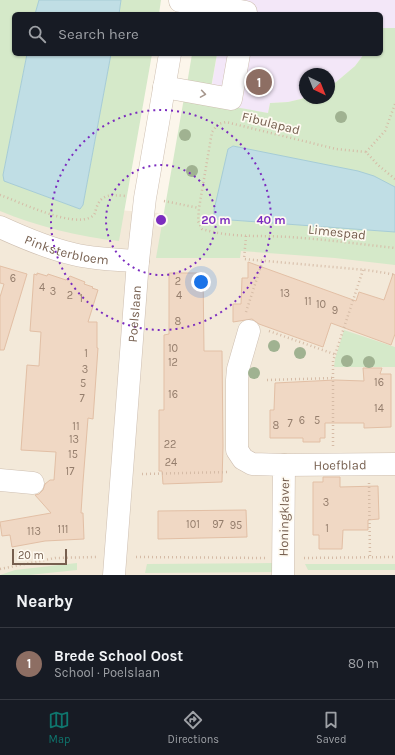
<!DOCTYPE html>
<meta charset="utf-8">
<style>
:root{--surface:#171b24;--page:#242831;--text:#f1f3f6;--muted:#9ea1a6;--line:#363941;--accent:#0f766e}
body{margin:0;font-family:Karla,sans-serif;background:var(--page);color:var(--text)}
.compass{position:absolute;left:299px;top:68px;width:36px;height:36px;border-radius:50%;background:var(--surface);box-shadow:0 1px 3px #0004;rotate:137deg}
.scale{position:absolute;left:12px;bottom:10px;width:55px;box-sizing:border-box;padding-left:4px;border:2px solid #765f4f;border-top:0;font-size:11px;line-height:14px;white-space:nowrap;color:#765f4f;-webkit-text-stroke:3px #fefaf1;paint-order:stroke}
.you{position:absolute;left:201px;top:282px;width:14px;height:14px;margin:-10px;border:3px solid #fff;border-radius:50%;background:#1a73e8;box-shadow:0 0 0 6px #1a73e833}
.badge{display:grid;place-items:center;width:26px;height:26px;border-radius:50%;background:var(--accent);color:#fff;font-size:13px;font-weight:700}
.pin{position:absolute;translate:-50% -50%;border:2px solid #fff;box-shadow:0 1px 4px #0006}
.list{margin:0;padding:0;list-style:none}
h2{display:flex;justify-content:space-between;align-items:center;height:52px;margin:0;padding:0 16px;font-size:17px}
h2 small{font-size:13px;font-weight:400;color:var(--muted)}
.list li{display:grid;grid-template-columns:26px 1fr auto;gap:12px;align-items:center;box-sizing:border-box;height:72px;padding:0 16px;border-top:1px solid var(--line)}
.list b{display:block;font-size:15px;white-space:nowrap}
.list p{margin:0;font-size:13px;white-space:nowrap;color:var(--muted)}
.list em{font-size:13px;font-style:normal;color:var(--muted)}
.icon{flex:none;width:22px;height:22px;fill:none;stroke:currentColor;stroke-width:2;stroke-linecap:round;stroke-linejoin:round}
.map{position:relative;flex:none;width:395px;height:575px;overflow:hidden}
.search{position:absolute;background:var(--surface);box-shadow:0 1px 3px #0004;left:12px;right:12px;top:12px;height:44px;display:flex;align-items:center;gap:10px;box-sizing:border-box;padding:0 14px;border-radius:6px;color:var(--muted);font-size:15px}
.sheet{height:124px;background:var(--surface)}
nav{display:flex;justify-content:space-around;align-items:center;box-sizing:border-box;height:56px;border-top:1px solid var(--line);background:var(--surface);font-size:11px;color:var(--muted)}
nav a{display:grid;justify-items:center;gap:2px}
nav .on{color:var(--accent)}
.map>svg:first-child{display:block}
</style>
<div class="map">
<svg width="395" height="575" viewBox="0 0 395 575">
<rect width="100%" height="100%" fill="#fcf6eb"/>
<path fill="#f3e9d9" d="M0 176 62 206 395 230V575H0Z"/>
<g fill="#f3e7f8">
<path d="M227 0H395V28H381V14H224Z"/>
<path d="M217 54H364L355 66 329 88V74H305V98L288 102 270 103 268 113 209 103Z"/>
</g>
<g fill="#d5e9c9">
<path d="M0 0H39L35 14H14V54H27L3 175 4 181 80 209 83 205 111 54H152L119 241C80 237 36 226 0 211Z"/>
<path d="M121 0H161L159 14H119Z"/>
<path d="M381 28H395V187L233 146 228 149 214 216 218 219 395 232V265L335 258 241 251 240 258H156L184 98 268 113 270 103 288 102 305 98H329V88L355 66 364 54H381Z"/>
<path d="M192 54H217L211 88 187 84Z"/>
<path d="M344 330 395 347V367H334L335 359Z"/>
<path d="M77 563V570L29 575H0L15 570Z"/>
<path d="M274 563 276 572 145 573 147 564Z"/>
<path d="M305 564H395V570H308Z"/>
</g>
<g fill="#c0dee5" stroke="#a6ccd6">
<path d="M39 0H121L119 14H35Z"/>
<path d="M27 54H111L83 205 80 209 4 181 3 175Z"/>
<path d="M233 146 358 171 374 176 395 187V232L217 219 214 216V210L228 149Z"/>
</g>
<g fill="#f0d8c4" stroke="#e2bfa5">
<path d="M248 262 356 301 359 292 384 300 393 274 395 275V334L391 345 331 323 323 347 259 324 252 319 233 322V304H241L242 278H248Z"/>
<path d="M0 266 27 274 4 350H0V297L4 284 0 283Z"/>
<path d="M37 273 47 276 48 274 66 280 70 276 85 282 84 284 93 287 92 288 98 290 88 322H97V348H98L93 419 88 418 83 482 81 513H83L84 539 45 541 12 547 10 535 2 536 0 522 51 513 35 495 39 494 43 490 45 484 50 480H54L56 452 21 450 27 365 39 366 41 332 30 331 34 274 37 275Z"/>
<path d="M169 273H203L204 351H222L223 446 222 482 163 484 162 471H159V410H164V335L169 334Z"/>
<path d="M363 368H382L380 374H391V427L364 428V423H325V438H320V442H303V438H270V410H274L275 383 335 380 364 381Z"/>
<path d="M323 477H340V487L378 486 379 519 368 520V530H343L342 549H319V535H313V482H323Z"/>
<path d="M246 510 247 537 158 539V511Z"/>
</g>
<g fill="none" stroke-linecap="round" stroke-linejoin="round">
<defs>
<g id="minor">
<path d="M180 1 246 12V14"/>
<path d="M164 87 231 99 239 54"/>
<path id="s1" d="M0 227C24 238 47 248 73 254 94 259 116 260 138 261"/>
<path d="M249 331 238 369 237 380V450L243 459 252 464 284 465 283 575"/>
<path id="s2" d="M284 465 395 464"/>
<path d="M0 480 33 483"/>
<path id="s3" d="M114 575 138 261 145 198 170 54"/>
</g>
</defs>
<use href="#minor" stroke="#cebfb1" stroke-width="23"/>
<g stroke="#d5bba6" stroke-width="2.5" stroke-dasharray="1 3" stroke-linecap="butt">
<path d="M366 152 385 131 395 104"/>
<path d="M395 179 378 165 366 152 336 149 226 122 218 124 212 132 199 208 198 221 202 229C230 238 259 235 288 237 323 239 359 244 395 248"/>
<path d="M0 195C20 202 72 228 91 217 95 215 95 213 96 209 101 193 111 195 126 196"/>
<path d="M164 201 199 208"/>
<path d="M246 236 244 259 366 270 386 273 395 275"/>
<path d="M246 312 263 260"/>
<path d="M269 331 334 354"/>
<path d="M267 380 333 378"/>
<path d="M333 446V361L363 270"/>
<path d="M142 474 229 472"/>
<path d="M369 483 370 557"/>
<path d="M136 557 265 558"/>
<path d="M304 558 395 557"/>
<path d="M0 569 55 558 97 557"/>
</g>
<use href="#minor" stroke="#fff" stroke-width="22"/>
</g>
<g fill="#a0b291">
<circle cx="341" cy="117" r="6"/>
<circle cx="185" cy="135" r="6"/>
<circle cx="192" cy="171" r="6"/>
<circle cx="274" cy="346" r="6"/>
<circle cx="300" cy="353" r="6"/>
<circle cx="347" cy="361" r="6"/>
<circle cx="369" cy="362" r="6"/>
<circle cx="254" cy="373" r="6"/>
</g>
<defs><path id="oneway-chevron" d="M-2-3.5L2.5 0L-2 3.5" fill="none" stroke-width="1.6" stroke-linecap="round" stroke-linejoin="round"/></defs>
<use stroke="#a6978d" href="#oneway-chevron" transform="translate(203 94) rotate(9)"/>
<g fill="none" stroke="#7b2cbf" stroke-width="2" stroke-dasharray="2 4">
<circle cx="161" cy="220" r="55"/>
<circle cx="161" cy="220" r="110"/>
</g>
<g text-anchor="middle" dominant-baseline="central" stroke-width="3.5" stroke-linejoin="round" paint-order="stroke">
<g font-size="11" fill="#947d6c">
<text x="13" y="278">6</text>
<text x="178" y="281">2</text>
<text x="42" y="287">4</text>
<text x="53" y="291">3</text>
<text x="285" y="293">13</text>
<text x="70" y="295">2</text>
<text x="179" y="295">4</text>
<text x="81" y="298">1</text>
<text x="308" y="301">11</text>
<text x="321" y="304">10</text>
<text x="335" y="310">9</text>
<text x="178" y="321">8</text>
<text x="173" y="348">10</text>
<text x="86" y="353">1</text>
<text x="173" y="362">12</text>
<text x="85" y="369">3</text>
<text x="379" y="382">16</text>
<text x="83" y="383">5</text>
<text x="173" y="394">16</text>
<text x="82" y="398">7</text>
<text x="379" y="408">14</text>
<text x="302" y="420">6</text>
<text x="317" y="420">5</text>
<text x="290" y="423">7</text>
<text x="276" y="425">8</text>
<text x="76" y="426">11</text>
<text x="74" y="439">13</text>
<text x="170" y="444">22</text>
<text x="73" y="454">15</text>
<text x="171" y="462">24</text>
<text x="70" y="471">17</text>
<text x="326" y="502">3</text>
<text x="193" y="524">101</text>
<text x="218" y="524">97</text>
<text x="236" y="525">95</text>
<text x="327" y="528">1</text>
<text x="63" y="529">111</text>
<text x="34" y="531">113</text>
</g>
<g font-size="13" fill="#765f4f" stroke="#fefaf1">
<text transform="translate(271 123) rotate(14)">Fibulapad</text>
<text transform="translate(337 232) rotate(6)">Limespad</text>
<text stroke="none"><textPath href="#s1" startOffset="71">Pinksterbloem</textPath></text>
<text stroke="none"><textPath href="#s3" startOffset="262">Poelslaan</textPath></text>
<text stroke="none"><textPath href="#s2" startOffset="56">Hoefblad</textPath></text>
<text transform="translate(284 517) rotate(-89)">Honingklaver</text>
</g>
</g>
<circle cx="161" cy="220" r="6" fill="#7b2cbf" stroke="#fefaf1" stroke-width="2"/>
<g font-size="12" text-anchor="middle" font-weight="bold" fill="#7b2cbf" stroke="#fefaf1" stroke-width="3.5" stroke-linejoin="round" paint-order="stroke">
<text x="216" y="224">20 m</text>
<text x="271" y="224">40 m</text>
</g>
</svg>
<svg class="compass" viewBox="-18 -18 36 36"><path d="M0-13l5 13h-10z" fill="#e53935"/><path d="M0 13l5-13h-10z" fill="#9ea1a6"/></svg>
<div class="scale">20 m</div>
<div class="you"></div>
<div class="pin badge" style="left:259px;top:82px;background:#8d6e63">1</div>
<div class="search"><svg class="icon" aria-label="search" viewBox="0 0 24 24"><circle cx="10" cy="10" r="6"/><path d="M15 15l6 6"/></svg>Search here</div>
</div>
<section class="sheet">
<h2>Nearby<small></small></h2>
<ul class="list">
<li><span class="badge" style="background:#8d6e63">1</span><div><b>Brede School Oost</b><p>School · Poelslaan</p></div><em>80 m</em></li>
</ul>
</section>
<nav>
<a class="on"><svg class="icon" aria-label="map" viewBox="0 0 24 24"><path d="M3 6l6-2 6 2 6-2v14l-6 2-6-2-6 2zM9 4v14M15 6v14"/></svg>Map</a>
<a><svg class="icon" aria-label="directions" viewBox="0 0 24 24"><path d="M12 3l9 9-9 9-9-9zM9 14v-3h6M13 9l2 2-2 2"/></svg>Directions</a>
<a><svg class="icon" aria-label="saved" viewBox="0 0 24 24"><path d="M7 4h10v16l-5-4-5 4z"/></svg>Saved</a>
</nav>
